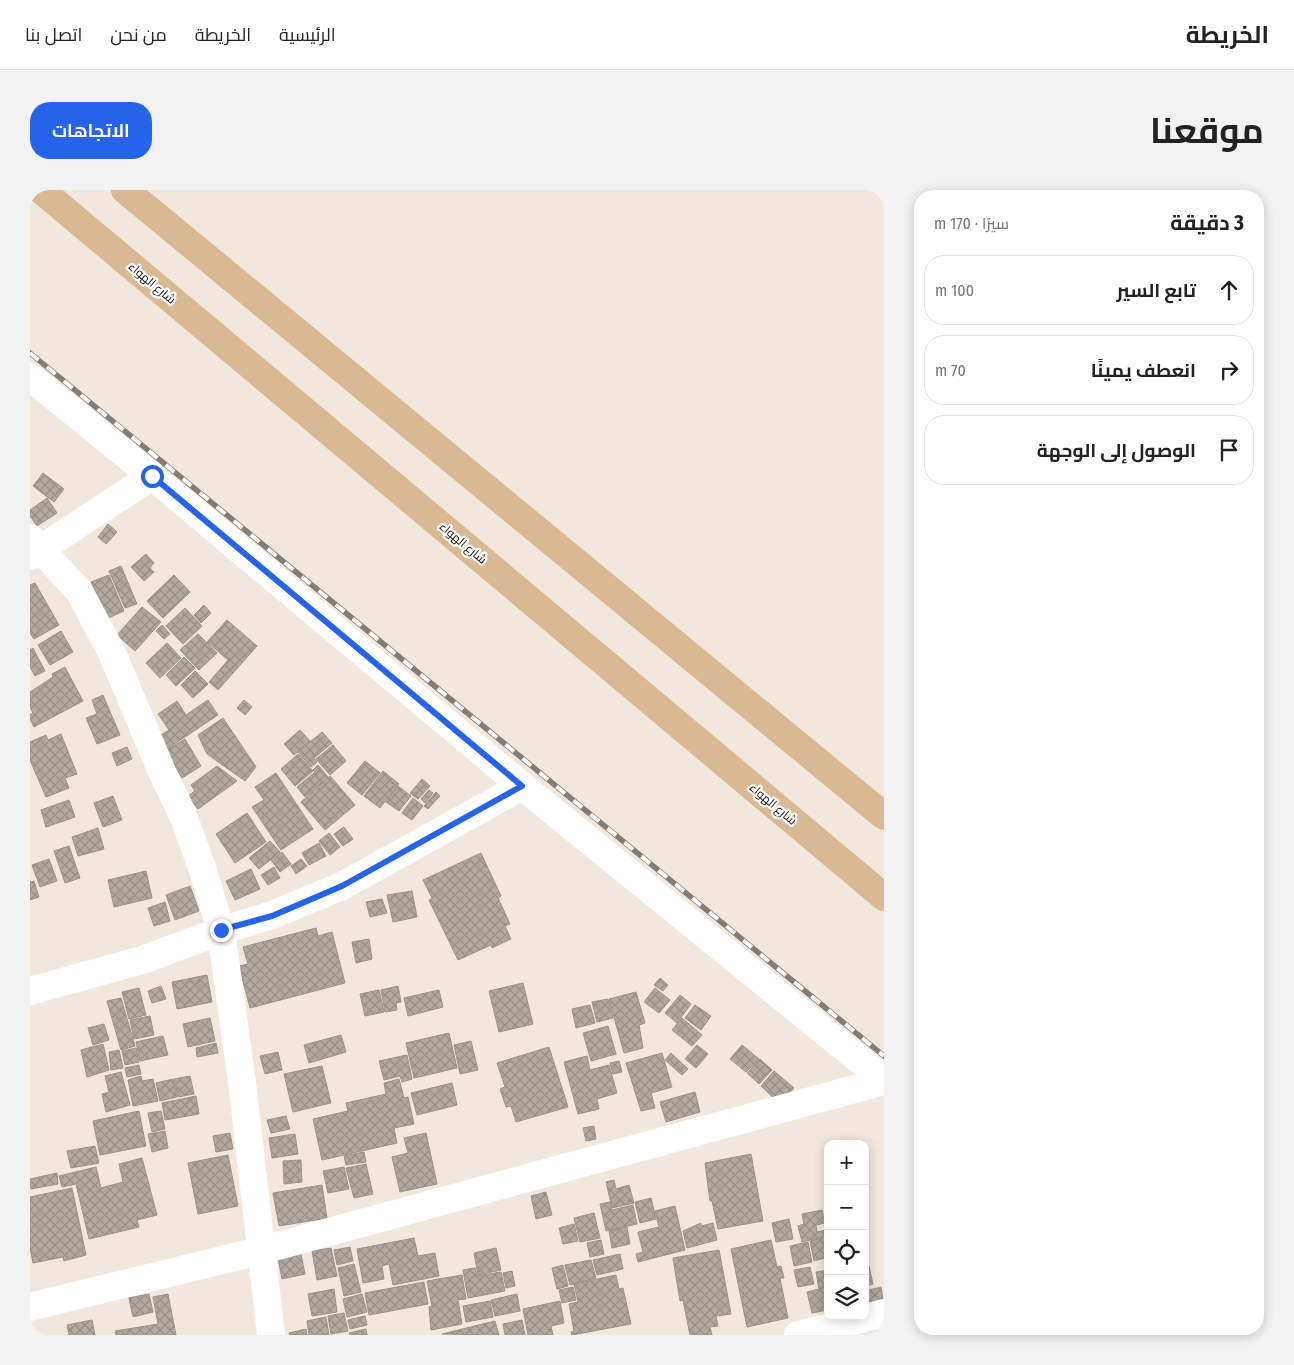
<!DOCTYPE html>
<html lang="ar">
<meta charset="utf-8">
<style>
:root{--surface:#fff;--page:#f2f2f2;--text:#222;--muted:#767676;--line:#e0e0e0;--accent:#2563eb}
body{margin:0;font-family:"Fira Sans Condensed",Cairo,sans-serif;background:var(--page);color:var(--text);direction:rtl}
.controls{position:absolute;right:15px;bottom:15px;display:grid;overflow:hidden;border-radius:10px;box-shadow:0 2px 12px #0003}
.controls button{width:45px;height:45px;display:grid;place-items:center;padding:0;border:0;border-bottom:1px solid var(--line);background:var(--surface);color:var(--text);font:25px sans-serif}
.stop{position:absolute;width:15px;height:15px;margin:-11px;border:4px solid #2563eb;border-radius:50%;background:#fff}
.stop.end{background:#2563eb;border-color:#fff;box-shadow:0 1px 5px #0008}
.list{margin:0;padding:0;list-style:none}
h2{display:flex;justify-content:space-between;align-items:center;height:65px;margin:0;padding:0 20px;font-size:21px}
h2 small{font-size:16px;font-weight:400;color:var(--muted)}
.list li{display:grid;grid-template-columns:32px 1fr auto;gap:15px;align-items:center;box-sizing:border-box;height:70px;margin:0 10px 10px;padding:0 10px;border:1px solid var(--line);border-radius:20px}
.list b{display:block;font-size:19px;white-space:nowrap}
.list em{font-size:16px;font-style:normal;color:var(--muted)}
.icon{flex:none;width:28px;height:28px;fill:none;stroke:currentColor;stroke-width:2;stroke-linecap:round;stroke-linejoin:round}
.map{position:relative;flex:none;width:854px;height:1145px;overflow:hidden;direction:ltr;border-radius:20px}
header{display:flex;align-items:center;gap:30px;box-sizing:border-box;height:70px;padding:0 25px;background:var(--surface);border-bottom:1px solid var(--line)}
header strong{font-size:24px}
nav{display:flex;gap:28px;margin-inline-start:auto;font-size:18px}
.intro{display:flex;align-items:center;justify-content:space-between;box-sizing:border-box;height:120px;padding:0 30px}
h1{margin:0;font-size:35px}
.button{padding:12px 22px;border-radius:20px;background:var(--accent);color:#fff;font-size:18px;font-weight:700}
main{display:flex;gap:30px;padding:0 30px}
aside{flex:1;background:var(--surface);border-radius:20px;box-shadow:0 2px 12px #0003}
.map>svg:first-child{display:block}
</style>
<header>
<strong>الخريطة</strong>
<nav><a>الرئيسية</a><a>الخريطة</a><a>من نحن</a><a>اتصل بنا</a></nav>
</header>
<div class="intro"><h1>موقعنا</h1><a class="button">الاتجاهات</a></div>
<main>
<aside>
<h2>3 دقيقة<small>سيرًا · 170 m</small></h2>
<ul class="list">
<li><svg class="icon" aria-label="ahead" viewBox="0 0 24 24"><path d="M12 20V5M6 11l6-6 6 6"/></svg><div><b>تابع السير</b></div><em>100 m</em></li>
<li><svg class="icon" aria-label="right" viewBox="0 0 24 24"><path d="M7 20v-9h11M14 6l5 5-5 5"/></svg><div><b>انعطف يمينًا</b></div><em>70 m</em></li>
<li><svg class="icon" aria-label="arrive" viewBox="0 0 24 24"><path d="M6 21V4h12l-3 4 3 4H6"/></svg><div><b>الوصول إلى الوجهة</b></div></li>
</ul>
</aside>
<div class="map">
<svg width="854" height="1145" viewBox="0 0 854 1145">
<defs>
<pattern id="building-cross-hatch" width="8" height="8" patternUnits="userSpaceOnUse" patternTransform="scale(1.25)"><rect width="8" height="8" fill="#b1a89e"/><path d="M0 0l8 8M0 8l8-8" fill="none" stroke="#978f87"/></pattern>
</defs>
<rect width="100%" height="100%" fill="#f2e7dd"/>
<g fill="url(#building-cross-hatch)" stroke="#9a9187">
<path d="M13 283 34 299 24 312 3 296Z"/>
<path d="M17 308 27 323 7 336 0 326V320Z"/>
<path d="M78 334 87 342 76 354 68 347Z"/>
<path d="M116 364 124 373 120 378 124 382 114 391 101 377Z"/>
<path d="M91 376 107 414 95 418 79 381Z"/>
<path d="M79 385 94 421 76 429 61 392Z"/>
<path d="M144 385 160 402 133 428 117 411Z"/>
<path d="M5 393 29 435 4 449 0 443V395Z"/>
<path d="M174 415 181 423 171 433 164 425Z"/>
<path d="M112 417 131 432 105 461 87 445Z"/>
<path d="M155 418 172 436 153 454 136 436Z"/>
<path d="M197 430 227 456 188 500 179 492 198 470 177 452Z"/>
<path d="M132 435 140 444 134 449 126 441Z"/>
<path d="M31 441 43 462 20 475 8 455Z"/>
<path d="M168 444 187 463 169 480 150 460Z"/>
<path d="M137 453 151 468 130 488 116 473Z"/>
<path d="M3 458 15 481 5 486 0 477V460Z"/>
<path d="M154 467 165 478 146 496 136 485Z"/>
<path d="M35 477 53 511 4 537 0 529V525L3 523 0 517V502L23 487 22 484Z"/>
<path d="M165 481 178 494 163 508 151 495Z"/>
<path d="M73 505 90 545 67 554 56 528 67 524 62 510Z"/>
<path d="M178 510 188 525 134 561 126 548 139 540 128 524 147 511 156 525Z"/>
<path d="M214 510 222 517 215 525 207 518Z"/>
<path d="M193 528 226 577 215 591 177 564 168 545Z"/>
<path d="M270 540 280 551 264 565 254 554Z"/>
<path d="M292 542 302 553 284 568 287 572 281 577 268 562Z"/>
<path d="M31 544 47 584 35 588 39 598 16 607 0 570V552L16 545 18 550Z"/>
<path d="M155 549 171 576 152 588 135 561Z"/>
<path d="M303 555 316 571 300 585 286 569Z"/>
<path d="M97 557 102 569 87 576 82 563Z"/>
<path d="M268 564 283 581 265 596 251 579Z"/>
<path d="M335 571 350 583 332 605 317 593Z"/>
<path d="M288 575 298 587 275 607 267 597 285 582 283 580Z"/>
<path d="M187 576 207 591 168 619 158 606 165 601 161 595Z"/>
<path d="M353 581 369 594 350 618 334 606Z"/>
<path d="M246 583 283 639 251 660 222 617 234 610 225 597Z"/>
<path d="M300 586 325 615 295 640 271 612Z"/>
<path d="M392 589 400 596 388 609 380 603Z"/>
<path d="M368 596 381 606 369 621 356 612Z"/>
<path d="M399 600 403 603 395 613 391 609Z"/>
<path d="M406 602 410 606 398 619 394 616Z"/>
<path d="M83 606 92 630 73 637 64 613Z"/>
<path d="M383 608 393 616 382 630 372 623Z"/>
<path d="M39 610 45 627 16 637 11 620Z"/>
<path d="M217 623 236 652 205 673 186 644Z"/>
<path d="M314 637 323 649 313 656 304 644Z"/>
<path d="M68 638 74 659 48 666 42 647Z"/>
<path d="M299 643 310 657 300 665 289 651Z"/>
<path d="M240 651 250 662 229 679 219 668Z"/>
<path d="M289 653 296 666 279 675 272 663Z"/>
<path d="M39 656 50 688 35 693 24 661Z"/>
<path d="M252 662 261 674 250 682 241 670Z"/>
<path d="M451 663 471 706 468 708 480 734 475 736 481 749 462 758 461 755 428 770 399 710 402 708 393 690Z"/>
<path d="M19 669 27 691 10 697 2 675Z"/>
<path d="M271 669 277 676 266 684 261 676Z"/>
<path d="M244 677 250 688 238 695 231 685Z"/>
<path d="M221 679 230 699 205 710 196 691Z"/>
<path d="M116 681 122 708 84 717 78 690Z"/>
<path d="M4 691 9 707 0 710V692Z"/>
<path d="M160 696 169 721 145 730 136 705Z"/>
<path d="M382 701 387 727 363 732 357 705Z"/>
<path d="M352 709 357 723 340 727 336 712Z"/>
<path d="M135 712 140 731 124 736 118 718Z"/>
<path d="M286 738 288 746 302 742 315 793 220 818 209 776 218 774 213 757Z"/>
<path d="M339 749 342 769 326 773 322 752Z"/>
<path d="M177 785 182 812 147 819 142 792Z"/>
<path d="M630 788 638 795 633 801 624 795Z"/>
<path d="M493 793 503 834 469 842 459 801Z"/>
<path d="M131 796 136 809 122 813 118 801Z"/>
<path d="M368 796 371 812 366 813 367 820 355 822 351 800Z"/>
<path d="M109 798 116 825 99 829 92 802Z"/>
<path d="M625 798 640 810 629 823 614 812Z"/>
<path d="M349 800 354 822 335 826 330 804Z"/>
<path d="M409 800 413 817 378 826 374 808Z"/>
<path d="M606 802 615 833 609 835 613 858 594 863 579 809Z"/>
<path d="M650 805 661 814 647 833 635 823Z"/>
<path d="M91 808 105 856 91 860 77 811Z"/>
<path d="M578 809 583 828 567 832 562 812Z"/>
<path d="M560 815 565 833 546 838 542 819Z"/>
<path d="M665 815 681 826 671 840 655 828Z"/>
<path d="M120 826 124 845 104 849 100 830Z"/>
<path d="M180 828 185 851 158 857 153 834Z"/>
<path d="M652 828 672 845 662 856 642 840Z"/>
<path d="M74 834 79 850 63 855 58 838Z"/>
<path d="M578 836 586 864 561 871 553 843Z"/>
<path d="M419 843 427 878 384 888 376 853Z"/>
<path d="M311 845 316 862 279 873 274 855Z"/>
<path d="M133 846 138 865 110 871 106 852Z"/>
<path d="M441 851 448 880 430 884 424 855Z"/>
<path d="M186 853 188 863 167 867 166 858Z"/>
<path d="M73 854 79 880 57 887 51 860Z"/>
<path d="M667 855 678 864 666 878 655 869Z"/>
<path d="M712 855 729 869 716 882 700 869Z"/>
<path d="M519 857 538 917 486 932 481 916 476 917 470 899 475 897 467 873Z"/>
<path d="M106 858 109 872 95 875 92 861Z"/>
<path d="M89 860 93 878 81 880 79 862Z"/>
<path d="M248 862 252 880 235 884 230 866Z"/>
<path d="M632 863 642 897 621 903 625 918 611 921 596 873Z"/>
<path d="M641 863 658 879 652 885 635 870Z"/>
<path d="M377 865 382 889 372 892 370 886 354 890 349 871Z"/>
<path d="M557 866 560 880 579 875 587 903 567 909 569 919 548 924 534 872Z"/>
<path d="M730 869 742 880 729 894 717 883Z"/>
<path d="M589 871 592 882 583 884 580 873Z"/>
<path d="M109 875 111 884 97 887 95 878Z"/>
<path d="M292 876 301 913 263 922 254 884Z"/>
<path d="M744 881 764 898 750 914 731 896Z"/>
<path d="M91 882 100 915 76 922 72 904 79 902 75 886Z"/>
<path d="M111 886 112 891 123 889 128 911 103 916 98 890Z"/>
<path d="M160 886 164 904 148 907 144 889Z"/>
<path d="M143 889 147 907 130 911 126 893Z"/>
<path d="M369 889 374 908 378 907 384 934 364 938 367 953 292 970 283 929 318 921 316 913 356 904 354 893Z"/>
<path d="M422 893 427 915 387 925 381 903Z"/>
<path d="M665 902 670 922 636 932 630 912Z"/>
<path d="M166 906 169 924 135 930 132 913Z"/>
<path d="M109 921 116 956 70 965 63 931Z"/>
<path d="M131 921 135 939 122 942 118 923Z"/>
<path d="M256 926 260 939 241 943 237 930Z"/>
<path d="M564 936 566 949 556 951 553 938Z"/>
<path d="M135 941 138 958 122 962 118 944Z"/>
<path d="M200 943 203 959 186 962 183 946Z"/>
<path d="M396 943 407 994 370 1002 362 967 378 963 374 948Z"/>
<path d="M265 944 268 964 242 968 239 948Z"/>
<path d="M65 956 69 973 41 978 37 961Z"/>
<path d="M334 962 336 972 316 975 314 966Z"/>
<path d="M721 964 733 1031 688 1039 682 1011H680L675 973Z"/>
<path d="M198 965 208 1016 168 1024 158 973Z"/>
<path d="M112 968 127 1025 107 1030 109 1037 59 1049 46 994 32 997 29 986 66 977 71 998 93 992 89 974Z"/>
<path d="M271 970 272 992 254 994 253 971Z"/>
<path d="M336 974 343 1004 324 1008 316 978Z"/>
<path d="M314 977 319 999 298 1003 293 981Z"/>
<path d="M27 983 28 994 1 999 0 989Z"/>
<path d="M584 990 586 999 599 995 604 1013 582 1018 576 992Z"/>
<path d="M292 995 297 1028 249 1036 243 1003Z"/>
<path d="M42 998 56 1065 34 1071 33 1067 3 1073 0 1058V1007Z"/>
<path d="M516 1002 522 1025 506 1029 501 1006Z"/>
<path d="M621 1008 626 1029 610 1033 605 1012Z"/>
<path d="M580 1012 582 1020 603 1015 607 1034 576 1041 570 1014Z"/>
<path d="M645 1016 655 1060 608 1072 606 1064 613 1062 608 1042 629 1037 625 1021Z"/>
<path d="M792 1020 795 1033 786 1035 787 1042 796 1040 797 1046 772 1052 768 1036 774 1034 772 1024Z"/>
<path d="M564 1023 570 1048 550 1052 544 1028Z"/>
<path d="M759 1029 763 1049 746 1052 742 1033Z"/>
<path d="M671 1033V1036L683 1033 687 1050 657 1058 653 1041Z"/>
<path d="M544 1034 548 1051 533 1054 529 1038Z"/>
<path d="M597 1037 600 1054 582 1058 579 1041Z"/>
<path d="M798 1047V1067L784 1071 780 1051Z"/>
<path d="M384 1048 388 1066 405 1063 409 1086 363 1095 359 1074 352 1076 354 1089 333 1093 327 1059Z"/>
<path d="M571 1050 574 1064 560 1067 557 1053Z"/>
<path d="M741 1050 747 1077 751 1076 754 1088H750L758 1128 717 1137 701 1059Z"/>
<path d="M778 1052 782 1072 764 1076 760 1056Z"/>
<path d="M320 1057 323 1071 307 1075 304 1060Z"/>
<path d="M301 1058 307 1086 287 1090 282 1061Z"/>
<path d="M466 1058 471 1080 448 1085 444 1063Z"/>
<path d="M689 1060 701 1124 686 1126 688 1136 680 1137 682 1145H660L653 1110 650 1111 643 1068Z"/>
<path d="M271 1064 275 1084 252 1089 248 1068Z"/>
<path d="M590 1064 593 1079 567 1085 563 1070Z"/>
<path d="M561 1070 566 1088 540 1095 535 1075Z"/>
<path d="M324 1074 331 1102 314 1106 308 1078Z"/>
<path d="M533 1075 538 1096 527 1099 522 1078Z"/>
<path d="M839 1076 843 1094 836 1096 835 1077Z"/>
<path d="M780 1077 784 1094 768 1097 764 1080Z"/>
<path d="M445 1078 447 1086 471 1082 475 1101 438 1108 433 1080Z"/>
<path d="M798 1080V1120L782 1123 777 1102 789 1099 786 1082Z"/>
<path d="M482 1081 485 1096 476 1098 473 1083Z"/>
<path d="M432 1085 436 1109 428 1110 432 1134 401 1140 399 1117 402 1116 397 1091Z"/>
<path d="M586 1085 589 1099 593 1098 601 1134 542 1145 541 1142 544 1141 539 1114 548 1112 544 1094Z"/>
<path d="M394 1092 398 1114 339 1125 335 1103Z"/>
<path d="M543 1097 546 1110 532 1113 529 1100Z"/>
<path d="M851 1097 853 1110 835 1114V1101Z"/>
<path d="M304 1099 307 1122 282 1126 278 1104Z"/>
<path d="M119 1104 123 1122 103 1127 99 1108Z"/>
<path d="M138 1104 146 1145H86L85 1141 128 1134 123 1107Z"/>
<path d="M332 1104 337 1122 317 1127 313 1109Z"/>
<path d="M487 1104 490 1121 465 1126 461 1110Z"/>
<path d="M460 1111 463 1127 436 1132 433 1116Z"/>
<path d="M530 1111 534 1133 521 1136 523 1145H498L493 1119Z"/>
<path d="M314 1123 318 1141 301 1144 298 1126Z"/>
<path d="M335 1126 337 1135 320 1139 318 1130Z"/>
<path d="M296 1127 299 1145H279L277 1131Z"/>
<path d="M62 1130 65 1145H39L37 1135Z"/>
<path d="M492 1130 495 1145H475L473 1134Z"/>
<path d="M465 1131 469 1145 412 1144Z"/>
<path d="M276 1139 277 1145H260L259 1143Z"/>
<path d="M336 1139 337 1145H320L319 1143Z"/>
</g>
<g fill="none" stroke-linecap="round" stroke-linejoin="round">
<g stroke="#fff" stroke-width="28">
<path d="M0 187 122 286 492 596 854 890"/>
<path d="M0 348 49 401 82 463 133 584 152 623 172 677 191 741 212 892 241 1145"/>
<path d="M0 366 122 286"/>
<path d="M0 801 112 770 191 741 242 725 312 696 492 596"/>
<path d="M0 1117 233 1060 854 891"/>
<path d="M768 1145 854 1123"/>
</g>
<g stroke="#d9b994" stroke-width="28">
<path d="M11 0 854 707"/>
<path d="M95 0 854 626"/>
</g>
<defs>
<path id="rail" d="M0 163 854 866"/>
</defs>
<use href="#rail" stroke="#847d76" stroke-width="5.5"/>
<use href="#rail" stroke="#fff" stroke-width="4" stroke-dasharray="11" stroke-linecap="butt"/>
</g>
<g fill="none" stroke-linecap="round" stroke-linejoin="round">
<path stroke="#2563eb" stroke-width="6" d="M122 286 492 596 312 696 242 726 191 740"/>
</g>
<g text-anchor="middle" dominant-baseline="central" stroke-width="4.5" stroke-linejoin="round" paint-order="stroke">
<g font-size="12" fill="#130f0c" stroke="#fff">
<text transform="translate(122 93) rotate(40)">شارع الهواء</text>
<text transform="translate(433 353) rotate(40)">شارع الهواء</text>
<text transform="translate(743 614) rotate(40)">شارع الهواء</text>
</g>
</g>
</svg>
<div class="controls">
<button>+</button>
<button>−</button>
<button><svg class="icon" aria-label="locate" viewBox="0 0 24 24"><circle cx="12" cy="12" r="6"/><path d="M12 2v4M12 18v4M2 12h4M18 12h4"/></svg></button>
<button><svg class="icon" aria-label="layers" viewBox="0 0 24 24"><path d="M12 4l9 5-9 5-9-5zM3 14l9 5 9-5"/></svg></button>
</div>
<div class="stop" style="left:122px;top:286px"></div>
<div class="stop end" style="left:191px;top:740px"></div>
</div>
</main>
